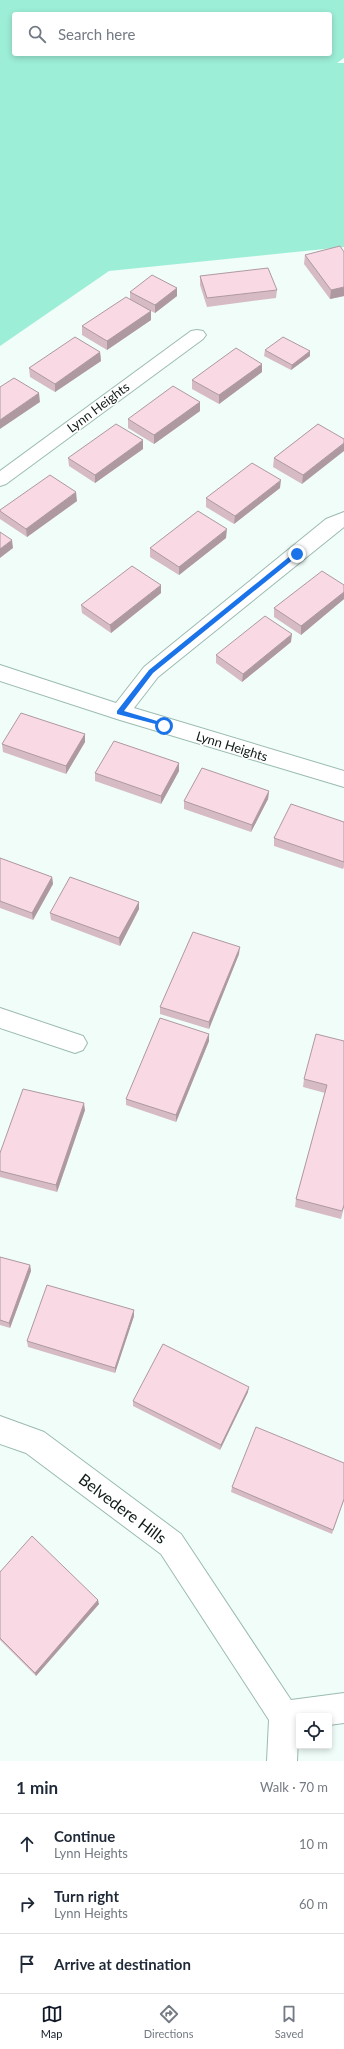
<!DOCTYPE html>
<meta charset="utf-8">
<style>
:root{--surface:#fff;--page:#f2f2f3;--text:#1f2937;--muted:#747a83;--line:#e0e1e3;--accent:#111827}
body{margin:0;font-family:Lato,sans-serif;background:var(--page);color:var(--text)}
.controls{position:absolute;right:12px;bottom:12px;display:grid;overflow:hidden;border-radius:4px;box-shadow:0 2px 6px #0003}
.controls button{width:36px;height:36px;display:grid;place-items:center;padding:0;border:0;border-bottom:1px solid var(--line);background:var(--surface);color:var(--text);font:20px sans-serif}
.stop{position:absolute;width:12px;height:12px;margin:-9px;border:3px solid #1a73e8;border-radius:50%;background:#fff}
.stop.end{background:#1a73e8;border-color:#fff;box-shadow:0 1px 4px #0008}
.list{margin:0;padding:0;list-style:none}
h2{display:flex;justify-content:space-between;align-items:center;height:52px;margin:0;padding:0 16px;font-size:17px}
h2 small{font-size:13px;font-weight:400;color:var(--muted)}
.list li{display:grid;grid-template-columns:26px 1fr auto;gap:12px;align-items:center;box-sizing:border-box;height:60px;padding:0 16px;border-top:1px solid var(--line)}
.list b{display:block;font-size:15px;white-space:nowrap}
.list p{margin:0;font-size:13px;white-space:nowrap;color:var(--muted)}
.list em{font-size:13px;font-style:normal;color:var(--muted)}
.icon{flex:none;width:22px;height:22px;fill:none;stroke:currentColor;stroke-width:2;stroke-linecap:round;stroke-linejoin:round}
.map{position:relative;flex:none;width:344px;height:1761px;overflow:hidden}
.search{position:absolute;background:var(--surface);box-shadow:0 2px 6px #0003;left:12px;right:12px;top:12px;height:44px;display:flex;align-items:center;gap:10px;box-sizing:border-box;padding:0 14px;border-radius:4px;color:var(--muted);font-size:15px}
.sheet{height:232px;background:var(--surface)}
nav{display:flex;justify-content:space-around;align-items:center;box-sizing:border-box;height:56px;border-top:1px solid var(--line);background:var(--surface);font-size:11px;color:var(--muted)}
nav a{display:grid;justify-items:center;gap:2px}
nav .on{color:var(--accent)}
.map>svg:first-child{display:block}
</style>
<div class="map">
<svg width="344" height="1761" viewBox="0 0 344 1761">
<rect width="100%" height="100%" fill="#f0fdf9"/>
<path fill="#9deed7" fill-rule="evenodd" d="M0 0H344V58L337 63H344V247L109 271 0 346ZM14 14H330V54H14Z"/>
<g fill="none" stroke-linecap="round" stroke-linejoin="round">
<defs>
<g id="minor">
<path d="M197 330 203 331 206 335 203 339 6 484 0 486V471L191 331Z"/>
<path d="M344 512V527L158 677 134 708 344 771V787L120 720 0 681V665L116 703 144 667 326 519Z"/>
<path d="M0 1008 83 1036 87 1043 83 1050 75 1053 0 1028Z"/>
<path d="M0 1416 44 1432 181 1534 291 1700 344 1693V1723L329 1725V1716H299L297 1761H267L269 1720 161 1554 26 1453 0 1444Z"/>
</g>
</defs>
<use href="#minor" stroke="#9bbbb2" stroke-width="2"/>
<use href="#minor" fill="#fff" fill-rule="evenodd"/>
</g>
<g fill="#d6bbc4">
<path d="M344 252V296L330 299 304 264 305 255Z"/>
<path d="M200 276 277 290 276 298 207 307 200 285Z"/>
<path d="M177 288V296L155 313 149 310 151 311V320L107 350 82 335V326L130 299V292Z"/>
<path d="M265 350 310 356 291 370 264 356Z"/>
<path d="M100 352 101 361 55 392 30 377 29 368Z"/>
<path d="M262 372 219 404 192 389V380Z"/>
<path d="M200 402V411L154 444 128 428V419Z"/>
<path d="M318 424 302 484 273 467 274 458Z"/>
<path d="M143 449 95 483 69 466 68 458Z"/>
<path d="M280 488 234 524 206 507V498Z"/>
<path d="M77 501 27 537 0 519V510Z"/>
<path d="M226 538 179 575 150 557V548Z"/>
<path d="M344 585V599L301 635 274 617V608Z"/>
<path d="M161 593 111 633 82 613 81 605Z"/>
<path d="M291 642 242 682 216 663V655Z"/>
<path d="M85 734V742L66 774 3 752 2 744Z"/>
<path d="M179 771 161 804 95 781V773Z"/>
<path d="M269 791 268 799 251 832 184 809V801Z"/>
<path d="M344 822V867L343 869 274 846V838Z"/>
<path d="M0 858 52 877 53 884 33 920 0 908Z"/>
<path d="M139 902V909L120 946 51 920 50 913Z"/>
<path d="M239 954 209 1029 160 1014V1007Z"/>
<path d="M209 1034V1041L176 1122 126 1105V1099Z"/>
<path d="M344 1041V1207L341 1219 295 1207 296 1199 325 1093 303 1087 304 1079Z"/>
<path d="M85 1110 57 1192 0 1177V1153Z"/>
<path d="M0 1257 30 1265 31 1271 10 1328 0 1325Z"/>
<path d="M134 1316 115 1373 28 1347 27 1341Z"/>
<path d="M248 1392 220 1450 133 1406V1401Z"/>
<path d="M232 1487 344 1500 332 1534 231 1492Z"/>
<path d="M0 1572 99 1604 36 1676 0 1640Z"/>
</g>
<g fill="#ae99a0">
<path d="M344 287V296L330 299 331 290Z"/>
<path d="M177 288V296L155 313V305Z"/>
<path d="M151 311V320L107 350V341Z"/>
<path d="M310 351V356L291 370 292 365Z"/>
<path d="M100 352 101 361 55 392V384Z"/>
<path d="M262 364V372L219 404V395Z"/>
<path d="M39 393 40 402 0 429V420Z"/>
<path d="M200 402V411L154 444V435Z"/>
<path d="M143 440V449L95 483V475Z"/>
<path d="M344 443V451L302 484 303 475Z"/>
<path d="M281 480 280 488 234 524 235 516Z"/>
<path d="M76 492 77 501 27 537 26 529Z"/>
<path d="M227 529 226 538 179 575V567Z"/>
<path d="M12 540 13 548 0 558V549Z"/>
<path d="M161 585V593L111 633 110 625Z"/>
<path d="M344 592V599L301 635V626Z"/>
<path d="M292 634 291 642 242 682 243 674Z"/>
<path d="M85 734V742L66 774V766Z"/>
<path d="M179 763V771L161 804V796Z"/>
<path d="M269 791 268 799 251 832 252 825Z"/>
<path d="M52 877 53 884 33 920 32 913Z"/>
<path d="M139 902V909L120 946 119 938Z"/>
<path d="M240 947 239 954 209 1029V1022Z"/>
<path d="M209 1034V1041L176 1122V1115Z"/>
<path d="M84 1103 85 1110 57 1192 56 1185Z"/>
<path d="M30 1265 31 1271 10 1328 9 1323Z"/>
<path d="M134 1310V1316L115 1373V1368Z"/>
<path d="M249 1387 248 1392 220 1450 221 1445Z"/>
<path d="M98 1600 99 1604 36 1676 35 1673Z"/>
</g>
<g fill="#f9dae4" stroke="#ae99a0">
<path d="M340 246 344 252V287L331 290 305 255Z"/>
<path d="M268 268 277 290 207 298 200 276Z"/>
<path d="M152 275 177 288 155 305 130 292Z"/>
<path d="M126 297 151 311 107 341 82 326Z"/>
<path d="M75 337 100 352 55 384 29 368Z"/>
<path d="M283 337 310 351 292 365 265 350Z"/>
<path d="M236 348 262 364 219 395 192 380Z"/>
<path d="M14 378 39 393 0 420V387Z"/>
<path d="M173 386 200 402 154 435 128 419Z"/>
<path d="M116 424 143 440 95 475 68 458Z"/>
<path d="M318 424 344 439V443L303 475 274 458Z"/>
<path d="M252 463 281 480 235 516 206 498Z"/>
<path d="M50 475 76 492 26 529 0 511V510Z"/>
<path d="M198 511 227 529 179 567 150 548Z"/>
<path d="M0 532 12 540 0 549Z"/>
<path d="M132 566 161 585 110 625 81 605Z"/>
<path d="M322 571 344 585V592L301 626 274 608Z"/>
<path d="M265 616 292 634 243 674 216 655Z"/>
<path d="M21 713 85 734 66 766 2 744Z"/>
<path d="M114 741 179 763 161 796 95 773Z"/>
<path d="M202 768 269 791 252 825 184 801Z"/>
<path d="M291 804 344 822V862L274 838Z"/>
<path d="M0 858 52 877 32 913 0 901Z"/>
<path d="M70 877 139 902 119 938 50 913Z"/>
<path d="M193 932 240 947 209 1022 160 1007Z"/>
<path d="M160 1018 209 1034 176 1115 126 1099Z"/>
<path d="M316 1034 344 1041V1205L342 1211 296 1199 327 1085 304 1079Z"/>
<path d="M23 1089 84 1103 56 1185 0 1171V1153Z"/>
<path d="M0 1257 30 1265 9 1323 0 1320Z"/>
<path d="M47 1285 134 1310 115 1368 27 1341Z"/>
<path d="M163 1344 249 1387 221 1445 133 1401Z"/>
<path d="M256 1427 344 1463V1499L333 1530 232 1487Z"/>
<path d="M32 1536 98 1600 35 1673 0 1638V1572Z"/>
</g>
<path fill="#1a73e8" d="M295 552 300 554 153 673 124 711 167 724V727L117 714V711L149 670Z"/>
<g text-anchor="middle" dominant-baseline="central" stroke-width="3" stroke-linejoin="round" paint-order="stroke">
<g font-size="13" fill="#0f1b18" stroke="#fff">
<text transform="translate(98 407) rotate(-37)">Lynn Heights</text>
<text transform="translate(232 746) rotate(17)">Lynn Heights</text>
</g>
<g font-size="16" fill="#0f1b18" stroke="#fff">
<text transform="translate(123 1508) rotate(37)">Belvedere Hills</text>
</g>
</g>
</svg>
<div class="controls">
<button><svg class="icon" aria-label="locate" viewBox="0 0 24 24"><circle cx="12" cy="12" r="6"/><path d="M12 2v4M12 18v4M2 12h4M18 12h4"/></svg></button>
</div>
<div class="stop" style="left:164px;top:726px"></div>
<div class="stop end" style="left:297px;top:554px"></div>
<div class="search"><svg class="icon" aria-label="search" viewBox="0 0 24 24"><circle cx="10" cy="10" r="6"/><path d="M15 15l6 6"/></svg>Search here</div>
</div>
<section class="sheet">
<h2>1 min<small>Walk · 70 m</small></h2>
<ul class="list">
<li><svg class="icon" aria-label="ahead" viewBox="0 0 24 24"><path d="M12 20V5M6 11l6-6 6 6"/></svg><div><b>Continue</b><p>Lynn Heights</p></div><em>10 m</em></li>
<li><svg class="icon" aria-label="right" viewBox="0 0 24 24"><path d="M7 20v-9h11M14 6l5 5-5 5"/></svg><div><b>Turn right</b><p>Lynn Heights</p></div><em>60 m</em></li>
<li><svg class="icon" aria-label="arrive" viewBox="0 0 24 24"><path d="M6 21V4h12l-3 4 3 4H6"/></svg><div><b>Arrive at destination</b></div></li>
</ul>
</section>
<nav>
<a class="on"><svg class="icon" aria-label="map" viewBox="0 0 24 24"><path d="M3 6l6-2 6 2 6-2v14l-6 2-6-2-6 2zM9 4v14M15 6v14"/></svg>Map</a>
<a><svg class="icon" aria-label="directions" viewBox="0 0 24 24"><path d="M12 3l9 9-9 9-9-9zM9 14v-3h6M13 9l2 2-2 2"/></svg>Directions</a>
<a><svg class="icon" aria-label="saved" viewBox="0 0 24 24"><path d="M7 4h10v16l-5-4-5 4z"/></svg>Saved</a>
</nav>
